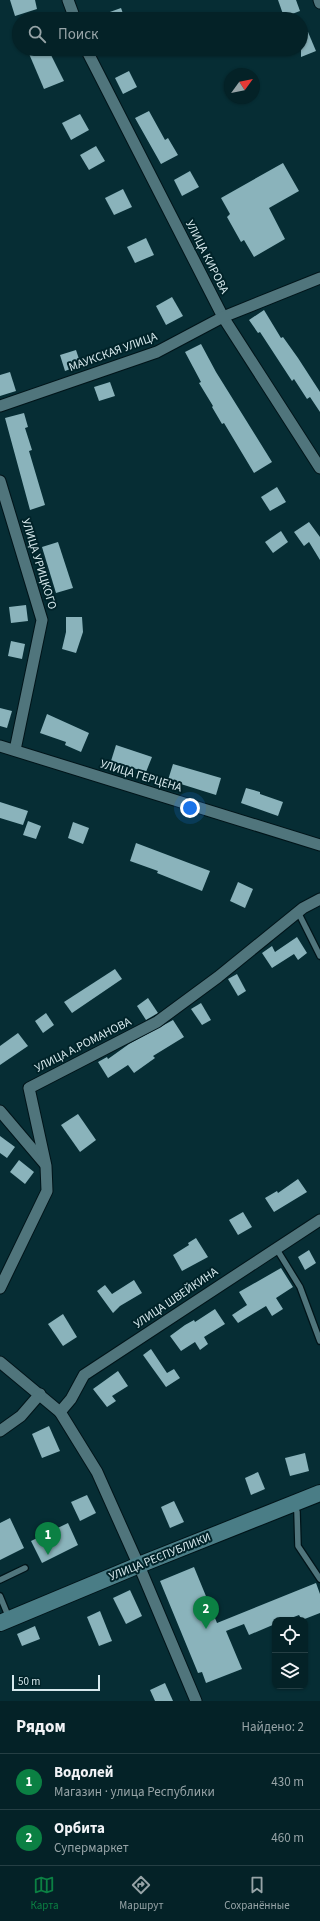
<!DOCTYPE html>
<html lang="ru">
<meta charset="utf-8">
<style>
:root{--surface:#042227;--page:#0d2a2f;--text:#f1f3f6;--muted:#97a4a7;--line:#253f44;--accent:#0b8043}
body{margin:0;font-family:"Source Sans 3",sans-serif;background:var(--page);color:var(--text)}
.controls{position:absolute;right:12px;bottom:12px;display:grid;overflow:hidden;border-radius:8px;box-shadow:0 1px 3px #0004}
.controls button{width:36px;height:36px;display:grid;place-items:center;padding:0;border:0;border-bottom:1px solid var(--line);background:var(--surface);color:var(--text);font:20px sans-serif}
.compass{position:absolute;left:224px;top:68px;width:36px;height:36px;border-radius:50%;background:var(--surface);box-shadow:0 1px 3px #0004;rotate:57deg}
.scale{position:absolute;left:12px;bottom:10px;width:88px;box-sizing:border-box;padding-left:4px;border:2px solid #d6e9ed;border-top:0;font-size:11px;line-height:14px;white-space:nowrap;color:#d6e9ed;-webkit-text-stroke:3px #002329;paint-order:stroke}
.you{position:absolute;left:190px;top:808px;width:14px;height:14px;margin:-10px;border:3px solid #fff;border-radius:50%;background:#1a73e8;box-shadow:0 0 0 6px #1a73e833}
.badge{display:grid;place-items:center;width:26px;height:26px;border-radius:50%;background:var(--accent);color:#fff;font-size:13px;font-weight:700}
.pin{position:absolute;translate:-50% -33px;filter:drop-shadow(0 1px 2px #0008)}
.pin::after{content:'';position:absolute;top:21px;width:14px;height:12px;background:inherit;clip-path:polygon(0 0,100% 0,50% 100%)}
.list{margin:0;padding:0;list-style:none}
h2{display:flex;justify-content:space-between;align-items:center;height:52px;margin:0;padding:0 16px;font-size:17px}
h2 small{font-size:13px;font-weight:400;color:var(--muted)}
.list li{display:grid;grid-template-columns:26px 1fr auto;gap:12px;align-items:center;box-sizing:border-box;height:56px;padding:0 16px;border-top:1px solid var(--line)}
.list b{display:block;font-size:15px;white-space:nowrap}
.list p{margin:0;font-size:13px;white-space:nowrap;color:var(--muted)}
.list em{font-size:13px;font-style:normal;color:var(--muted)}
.icon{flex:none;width:22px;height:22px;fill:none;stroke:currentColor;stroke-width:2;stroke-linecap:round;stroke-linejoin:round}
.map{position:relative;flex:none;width:320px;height:1701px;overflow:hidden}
.search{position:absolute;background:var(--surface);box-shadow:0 1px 3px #0004;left:12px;right:12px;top:12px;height:44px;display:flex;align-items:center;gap:10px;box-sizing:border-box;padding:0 14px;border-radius:22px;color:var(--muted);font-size:15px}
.sheet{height:164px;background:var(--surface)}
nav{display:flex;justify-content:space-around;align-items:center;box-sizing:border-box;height:56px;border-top:1px solid var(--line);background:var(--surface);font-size:11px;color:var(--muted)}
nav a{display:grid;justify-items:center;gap:2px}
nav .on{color:var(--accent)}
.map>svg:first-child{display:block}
</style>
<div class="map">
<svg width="320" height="1701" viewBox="0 0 320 1701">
<rect width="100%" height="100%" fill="#062d34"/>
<g fill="#8ab3bb">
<path d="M10 0H35L37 9 15 16Z"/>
<path d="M278 0H296L300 11 284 17Z"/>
<path d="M121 8 125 19H93V18Z"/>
<path d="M308 32 316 51 301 57V35Z"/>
<path d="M27 49H48L64 81 44 89Z"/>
<path d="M129 71 137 87 123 94 115 78Z"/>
<path d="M149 111 165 140 168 138 178 155 161 164 135 118Z"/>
<path d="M80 114 89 130 71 140 62 123Z"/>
<path d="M96 146 105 161 89 170 80 155Z"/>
<path d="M283 163 299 191 269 208 285 239 254 257 244 240 241 242 227 217 230 214 221 198Z"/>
<path d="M190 171 199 187 182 196 174 180Z"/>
<path d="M123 189 132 207 114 215 105 198Z"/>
<path d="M146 238 154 255 135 263 127 247Z"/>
<path d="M172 297 183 316 166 325 156 306Z"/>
<path d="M264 310 281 338 283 337 298 358 320 392V412L310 397 307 399 294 379 292 381 260 332 258 333 249 320Z"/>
<path d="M201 344 216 372 272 462 254 473 224 423 222 424 212 407 213 406 199 383 201 382 185 352Z"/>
<path d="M76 350 81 365 65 371 60 355Z"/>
<path d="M10 372 16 391 0 396V375Z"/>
<path d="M110 382 115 396 99 401 94 387Z"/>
<path d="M24 413 28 427 25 428 32 450 29 451 45 505 30 510 5 418Z"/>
<path d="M277 487 286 502 270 511 261 497Z"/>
<path d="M309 522 320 537V560L309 542 304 546 294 532Z"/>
<path d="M281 531 288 542 273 553 265 542Z"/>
<path d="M58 542 73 588 56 593 42 547Z"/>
<path d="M26 605 28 621 11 623 9 607Z"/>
<path d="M66 617H82L83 632 76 653 62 649 66 632Z"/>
<path d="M11 641 25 644 22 659 8 656Z"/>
<path d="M0 708 12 711 7 728 0 726Z"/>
<path d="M47 714 89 733 81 752 65 745 66 742 40 733Z"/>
<path d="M116 745 152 757 146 772 111 761Z"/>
<path d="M173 764 221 778 216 795 168 780Z"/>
<path d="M246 788 260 792V794L283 802 278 816 241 803Z"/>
<path d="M0 802 28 811 23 825 0 818Z"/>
<path d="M28 821 41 826 36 839 23 835Z"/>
<path d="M73 822 89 828 83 844 68 838Z"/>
<path d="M136 843 210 871 202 891 157 873 158 871 130 861Z"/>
<path d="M238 882 253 889 245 908 230 901Z"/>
<path d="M297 937 307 953 298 960 294 954 272 968 262 953 272 946 275 952Z"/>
<path d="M115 969 122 979 72 1013 64 1002Z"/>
<path d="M237 974 246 991 238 996 228 979Z"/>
<path d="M148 998 158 1013 146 1020 137 1006Z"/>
<path d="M201 1003 211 1020 202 1025 191 1009Z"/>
<path d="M46 1013 54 1025 43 1033 35 1021Z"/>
<path d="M173 1020 184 1037 153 1056 155 1058 134 1073 128 1065 108 1078 98 1062 107 1057 108 1059 129 1044Z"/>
<path d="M18 1033 28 1046 0 1065V1046Z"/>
<path d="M78 1114 96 1140 80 1152 61 1125Z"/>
<path d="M0 1136 15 1147 7 1158 0 1153Z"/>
<path d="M19 1160 34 1172 25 1184 10 1172Z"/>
<path d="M298 1179 307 1192 274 1212 265 1198 277 1191 278 1193Z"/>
<path d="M243 1212 252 1227 238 1235 229 1220Z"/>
<path d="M196 1238 208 1257 182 1271 173 1255 189 1245 188 1243Z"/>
<path d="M309 1250 316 1263 305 1270 298 1257Z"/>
<path d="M281 1268 293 1287 276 1298 283 1309 272 1316 266 1306 238 1323 232 1315 247 1305 239 1292Z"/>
<path d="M134 1280 142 1293 120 1306 113 1313 97 1291 105 1285 112 1294Z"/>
<path d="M215 1309 225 1324 204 1337 208 1344 200 1350 195 1342 181 1351 170 1336 185 1325 194 1320 195 1322Z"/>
<path d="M63 1314 77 1337 63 1346 48 1324Z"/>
<path d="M151 1349 167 1373 174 1369 180 1378 166 1387 143 1355Z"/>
<path d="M118 1371 128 1386 112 1396 116 1401 107 1407 93 1389Z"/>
<path d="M49 1426 60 1451 42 1458 32 1434Z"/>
<path d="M305 1453 309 1471 290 1476 285 1458Z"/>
<path d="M258 1472 265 1489 251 1495 245 1478Z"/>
<path d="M87 1495 96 1513 80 1521 71 1502Z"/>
<path d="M174 1501 184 1522 170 1528 161 1507Z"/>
<path d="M10 1518 24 1548 0 1560V1523Z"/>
<path d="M68 1523 78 1545 42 1563 31 1541Z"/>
<path d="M194 1567 217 1623 316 1583 320 1594V1613L302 1620 299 1615 286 1620H275V1624L249 1635 244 1624 226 1631 242 1669 206 1683 202 1672 198 1673 160 1581Z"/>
<path d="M130 1590 142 1616 126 1624 113 1598Z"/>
<path d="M100 1611 112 1641 99 1646 87 1617Z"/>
<path d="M35 1626 40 1639 22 1646 17 1634Z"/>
<path d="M165 1683 173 1701H155L150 1690Z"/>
</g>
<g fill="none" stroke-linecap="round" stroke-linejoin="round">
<defs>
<g id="service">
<path d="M298 912 320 956"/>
<path d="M276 1248 300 1287 320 1341"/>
<path d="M294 1504 297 1512 298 1546 320 1579"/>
<path d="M0 1580 25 1568"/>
<path d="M0 1596 9 1618"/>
</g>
<g id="minor">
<path d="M68 0 75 19"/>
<path d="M319 0 320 3"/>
<path d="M86 49 223 317 320 468"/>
<path d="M0 406 157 352 223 317 320 278"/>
<path d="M0 481 42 620 15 750"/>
<path d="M0 746 320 845"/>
<path d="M0 1111 45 1164"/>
<path d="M0 1288 47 1191 46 1166 29 1088 157 1022 218 977 303 908 320 899"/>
<path d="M0 1362 60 1412 97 1472 143 1575 196 1701"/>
<path d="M60 1412 71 1399 84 1375 320 1220"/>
<path d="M0 1431 21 1416 40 1394"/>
</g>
<path id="secondary" d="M0 1623 139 1565 320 1493"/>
</defs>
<use href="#service" stroke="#001419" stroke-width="8"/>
<use href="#minor" stroke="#001419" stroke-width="13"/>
<use href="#secondary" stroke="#001419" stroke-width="18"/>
<use href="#service" stroke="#50757c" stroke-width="5.5"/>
<use href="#minor" stroke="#50757c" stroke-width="11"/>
<use href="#secondary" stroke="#4a7d86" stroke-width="16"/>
</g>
<g text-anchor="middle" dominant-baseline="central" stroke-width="4" stroke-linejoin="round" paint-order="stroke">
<g font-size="12" fill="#d6e9ed" stroke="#002329">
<text transform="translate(207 257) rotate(63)">УЛИЦА КИРОВА</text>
<text transform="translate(113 352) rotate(-20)">МАУКСКАЯ УЛИЦА</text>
<text transform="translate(39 564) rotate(73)">УЛИЦА УРИЦКОГО</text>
<text transform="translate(141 776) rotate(17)">УЛИЦА ГЕРЦЕНА</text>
<text transform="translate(83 1045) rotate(-27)">УЛИЦА А.РОМАНОВА</text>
<text transform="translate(176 1298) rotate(-34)">УЛИЦА ШВЕЙКИНА</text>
<text transform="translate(160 1557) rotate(-22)">УЛИЦА РЕСПУБЛИКИ</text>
</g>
</g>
</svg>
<div class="controls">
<button><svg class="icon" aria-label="locate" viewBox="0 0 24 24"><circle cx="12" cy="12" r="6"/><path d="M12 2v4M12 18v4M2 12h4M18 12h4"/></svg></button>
<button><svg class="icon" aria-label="layers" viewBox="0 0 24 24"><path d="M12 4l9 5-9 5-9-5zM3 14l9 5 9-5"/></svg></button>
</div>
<svg class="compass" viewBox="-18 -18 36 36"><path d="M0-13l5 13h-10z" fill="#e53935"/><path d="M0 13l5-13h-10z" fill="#97a4a7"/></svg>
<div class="scale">50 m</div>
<div class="you"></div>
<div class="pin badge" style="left:48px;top:1555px">1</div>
<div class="pin badge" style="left:206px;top:1629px">2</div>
<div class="search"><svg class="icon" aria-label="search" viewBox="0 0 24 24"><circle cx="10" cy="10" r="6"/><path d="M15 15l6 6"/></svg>Поиск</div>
</div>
<section class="sheet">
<h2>Рядом<small>Найдено: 2</small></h2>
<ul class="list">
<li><span class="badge">1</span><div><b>Водолей</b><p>Магазин · улица Республики</p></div><em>430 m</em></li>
<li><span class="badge">2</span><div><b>Орбита</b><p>Супермаркет</p></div><em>460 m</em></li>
</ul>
</section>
<nav>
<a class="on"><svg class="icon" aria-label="map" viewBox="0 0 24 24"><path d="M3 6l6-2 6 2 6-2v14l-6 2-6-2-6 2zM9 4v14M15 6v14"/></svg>Карта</a>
<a><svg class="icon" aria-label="directions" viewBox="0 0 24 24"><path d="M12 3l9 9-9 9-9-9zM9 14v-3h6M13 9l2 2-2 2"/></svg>Маршрут</a>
<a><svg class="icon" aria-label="saved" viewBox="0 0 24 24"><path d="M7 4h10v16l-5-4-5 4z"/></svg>Сохранённые</a>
</nav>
